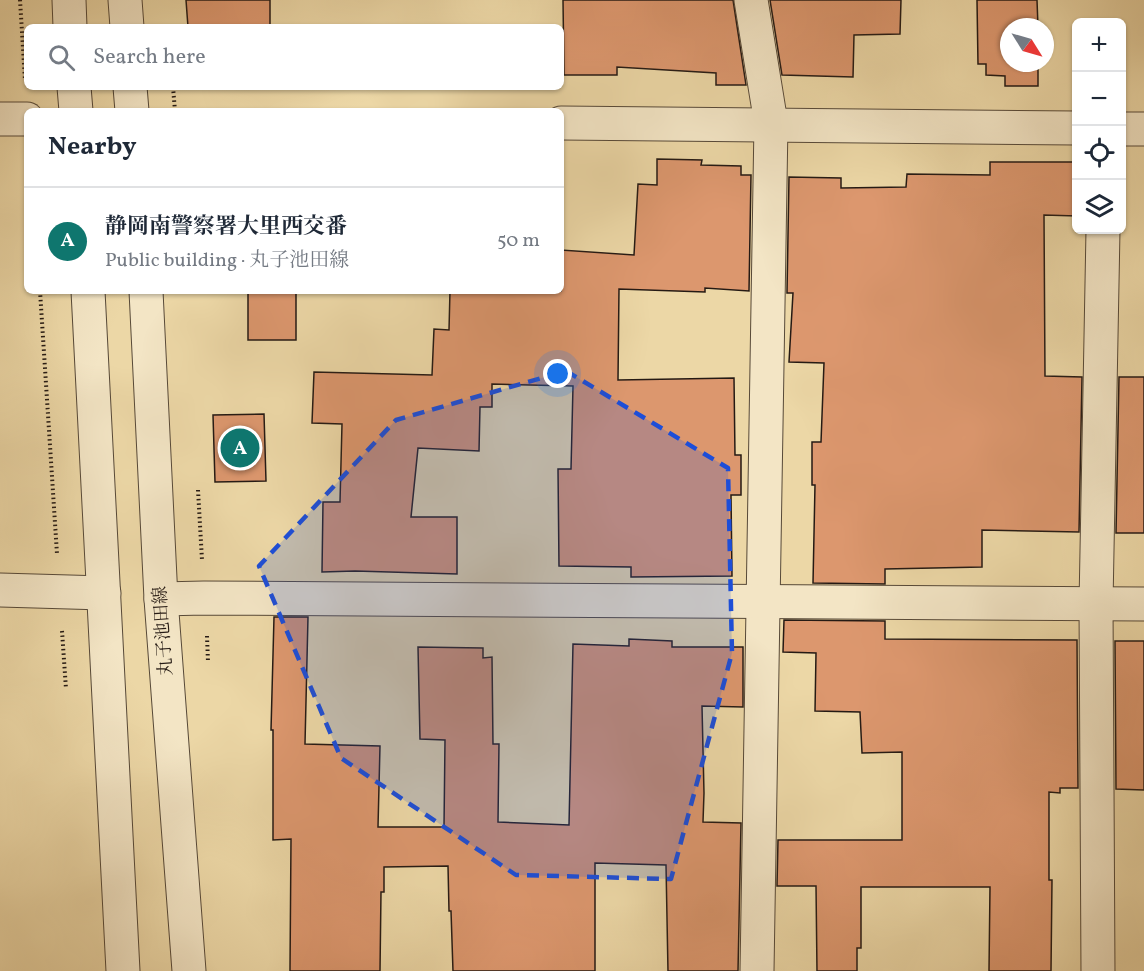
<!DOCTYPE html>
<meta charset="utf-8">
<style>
:root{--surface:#fff;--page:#f6f6f7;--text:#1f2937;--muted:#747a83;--line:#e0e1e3;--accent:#0f766e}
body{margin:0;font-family:Vollkorn,"Noto Serif JP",serif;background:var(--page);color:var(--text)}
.controls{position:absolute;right:18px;top:18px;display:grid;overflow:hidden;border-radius:9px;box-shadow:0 2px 4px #0004}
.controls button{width:54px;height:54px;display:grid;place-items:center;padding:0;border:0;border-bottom:2px solid var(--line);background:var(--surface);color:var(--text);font:30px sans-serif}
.compass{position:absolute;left:1000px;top:18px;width:54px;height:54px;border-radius:50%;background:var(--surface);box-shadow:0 2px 4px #0004;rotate:127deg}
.you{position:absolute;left:558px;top:374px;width:21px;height:21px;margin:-15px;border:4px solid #fff;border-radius:50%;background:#1a73e8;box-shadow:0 0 0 9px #1a73e833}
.badge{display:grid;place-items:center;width:39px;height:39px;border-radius:50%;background:var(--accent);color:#fff;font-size:20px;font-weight:700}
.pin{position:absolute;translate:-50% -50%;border:3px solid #fff;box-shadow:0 2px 6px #0006}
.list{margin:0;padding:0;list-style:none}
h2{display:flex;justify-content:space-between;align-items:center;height:78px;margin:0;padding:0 24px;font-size:26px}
h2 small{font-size:20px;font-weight:400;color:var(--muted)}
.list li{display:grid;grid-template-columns:39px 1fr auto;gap:18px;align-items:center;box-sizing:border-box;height:108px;padding:0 24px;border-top:2px solid var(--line)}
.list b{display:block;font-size:22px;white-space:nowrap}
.list p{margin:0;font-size:20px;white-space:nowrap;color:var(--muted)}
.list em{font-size:20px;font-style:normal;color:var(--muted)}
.icon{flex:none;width:33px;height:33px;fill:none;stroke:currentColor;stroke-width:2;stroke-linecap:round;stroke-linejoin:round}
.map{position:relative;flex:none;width:1144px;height:971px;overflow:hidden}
.search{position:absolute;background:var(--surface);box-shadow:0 2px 4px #0004;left:24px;top:24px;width:540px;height:66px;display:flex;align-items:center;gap:15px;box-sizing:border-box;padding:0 21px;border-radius:9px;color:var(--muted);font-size:22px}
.panel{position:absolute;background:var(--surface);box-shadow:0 2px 4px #0004;left:24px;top:108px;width:540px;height:186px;border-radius:9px}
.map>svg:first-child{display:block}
</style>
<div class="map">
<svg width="1144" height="971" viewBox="0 0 1144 971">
<rect width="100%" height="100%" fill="#ecd7a6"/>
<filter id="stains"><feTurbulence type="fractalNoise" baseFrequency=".00333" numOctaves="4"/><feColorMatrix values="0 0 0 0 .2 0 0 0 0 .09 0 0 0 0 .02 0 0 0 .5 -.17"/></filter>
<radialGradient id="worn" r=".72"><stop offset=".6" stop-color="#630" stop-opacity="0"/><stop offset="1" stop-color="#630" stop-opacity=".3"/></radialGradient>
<g fill="#dc976e" stroke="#251a14" stroke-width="1.5">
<path d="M186 0H270V27H188Z"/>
<path d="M563 0H733L746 85H716V73L617 67V75H564Z"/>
<path d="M770 0H901L900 34 854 35 853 77 782 75Z"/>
<path d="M977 0H1037L1038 27H1009V63H1038V86H1005V76L986 75V64H978Z"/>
<path d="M657 159 702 160 701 165 741 166V175H751L749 291 705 288V292L619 289 618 380 734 378 735 455H741V495H731L732 576 631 577V567L559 566 558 469H571L573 386 492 384V407H480L479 451 418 448 411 517H457V574L355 571 322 572 323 502H340L342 424 312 423 314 372 432 375 434 329 449 330 450 291H561V250L634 255 638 184 657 185Z"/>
<path d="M990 162H1077V216L1044 215 1045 376 1082 377 1079 532 982 530V567L885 569V584L813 583 815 485H812V442H821L824 363 789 362 793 293H787L789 177 841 178V188L906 187 907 174 990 175Z"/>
<rect x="248" y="291" width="48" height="49"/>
<path d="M1119 377H1144V533H1116Z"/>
<path d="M264 414 266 481 215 482 213 415Z"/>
<path d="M274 617H308L305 744 380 746 378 827H444L445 740 420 739 418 647 483 648V658L492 657 493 744H499L498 822 569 825 573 644 629 646V639L672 641V647H743V707L702 706 704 793 703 822 741 823 738 971H668L666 865 595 863V971H453L451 911H449L448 866 384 867V892H381L380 971H290L291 839 273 840V730H271Z"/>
<path d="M784 620 885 621V639L1077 640 1078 788H1060V793L1049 792V880H1052L1051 971H989L990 887H861V948H857V971H817L816 886H777L778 840H902V752L862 753 860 712 815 711 816 653 783 652Z"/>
<path d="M1115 641H1144V790L1116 789Z"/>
</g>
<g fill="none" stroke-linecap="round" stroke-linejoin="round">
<defs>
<g id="minor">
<path d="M69 0 70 27"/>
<path d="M125 0 127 27"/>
<path d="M751 0 771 123 757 971"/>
<path d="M74 87 76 111"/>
<path d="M130 87 132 111"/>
<path d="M0 119H27"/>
<path d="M561 123 1076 128"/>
<path d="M1122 129H1144"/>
<path d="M88 291 123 971"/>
<path d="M146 291 161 599 189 971"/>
<path d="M0 590 104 593"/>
<path d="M161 599 204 598 1144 604"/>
<path d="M1098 971 1096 604 1103 230"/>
</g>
</defs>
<use href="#minor" stroke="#574938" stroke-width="35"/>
<g stroke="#251a14" stroke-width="4" stroke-dasharray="1.5 3" stroke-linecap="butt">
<path d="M20 0 25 80"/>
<path d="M173 87 175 111"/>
<path d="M40 291 57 554"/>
<path d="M198 490 202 560"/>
<path d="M62 631 66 689"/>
<path d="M207 636 208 662"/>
</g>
<use href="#minor" stroke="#f3e5c5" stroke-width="33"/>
</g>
<path fill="#1d4ed8" fill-opacity="0.2" stroke="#1d4ed8" stroke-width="4.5" stroke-dasharray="12 8" stroke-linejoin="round" d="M566 371 728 468 732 653 671 879 516 875 341 758 259 566 396 420Z"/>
<g text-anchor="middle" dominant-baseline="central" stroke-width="4.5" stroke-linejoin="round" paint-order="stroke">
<g font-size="18" fill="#251a14" stroke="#f3e5c5">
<text transform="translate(164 631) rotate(-94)">丸子池田線</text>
</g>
</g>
<rect width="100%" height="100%" filter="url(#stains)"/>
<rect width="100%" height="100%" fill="url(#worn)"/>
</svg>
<div class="controls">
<button>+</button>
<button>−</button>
<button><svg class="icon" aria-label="locate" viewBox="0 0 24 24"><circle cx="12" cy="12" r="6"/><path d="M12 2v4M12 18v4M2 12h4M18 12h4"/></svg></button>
<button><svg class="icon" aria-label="layers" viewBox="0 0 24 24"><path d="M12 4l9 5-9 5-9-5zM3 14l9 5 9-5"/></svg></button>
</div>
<svg class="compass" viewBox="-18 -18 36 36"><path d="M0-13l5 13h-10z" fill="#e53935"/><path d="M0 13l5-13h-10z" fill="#747a83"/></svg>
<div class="you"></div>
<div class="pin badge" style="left:240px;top:448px">A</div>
<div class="search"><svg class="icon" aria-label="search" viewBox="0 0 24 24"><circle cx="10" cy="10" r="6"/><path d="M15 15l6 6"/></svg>Search here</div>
<section class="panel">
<h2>Nearby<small></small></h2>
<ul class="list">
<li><span class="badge">A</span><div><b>静岡南警察署大里西交番</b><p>Public building · 丸子池田線</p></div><em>50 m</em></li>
</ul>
</section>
</div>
